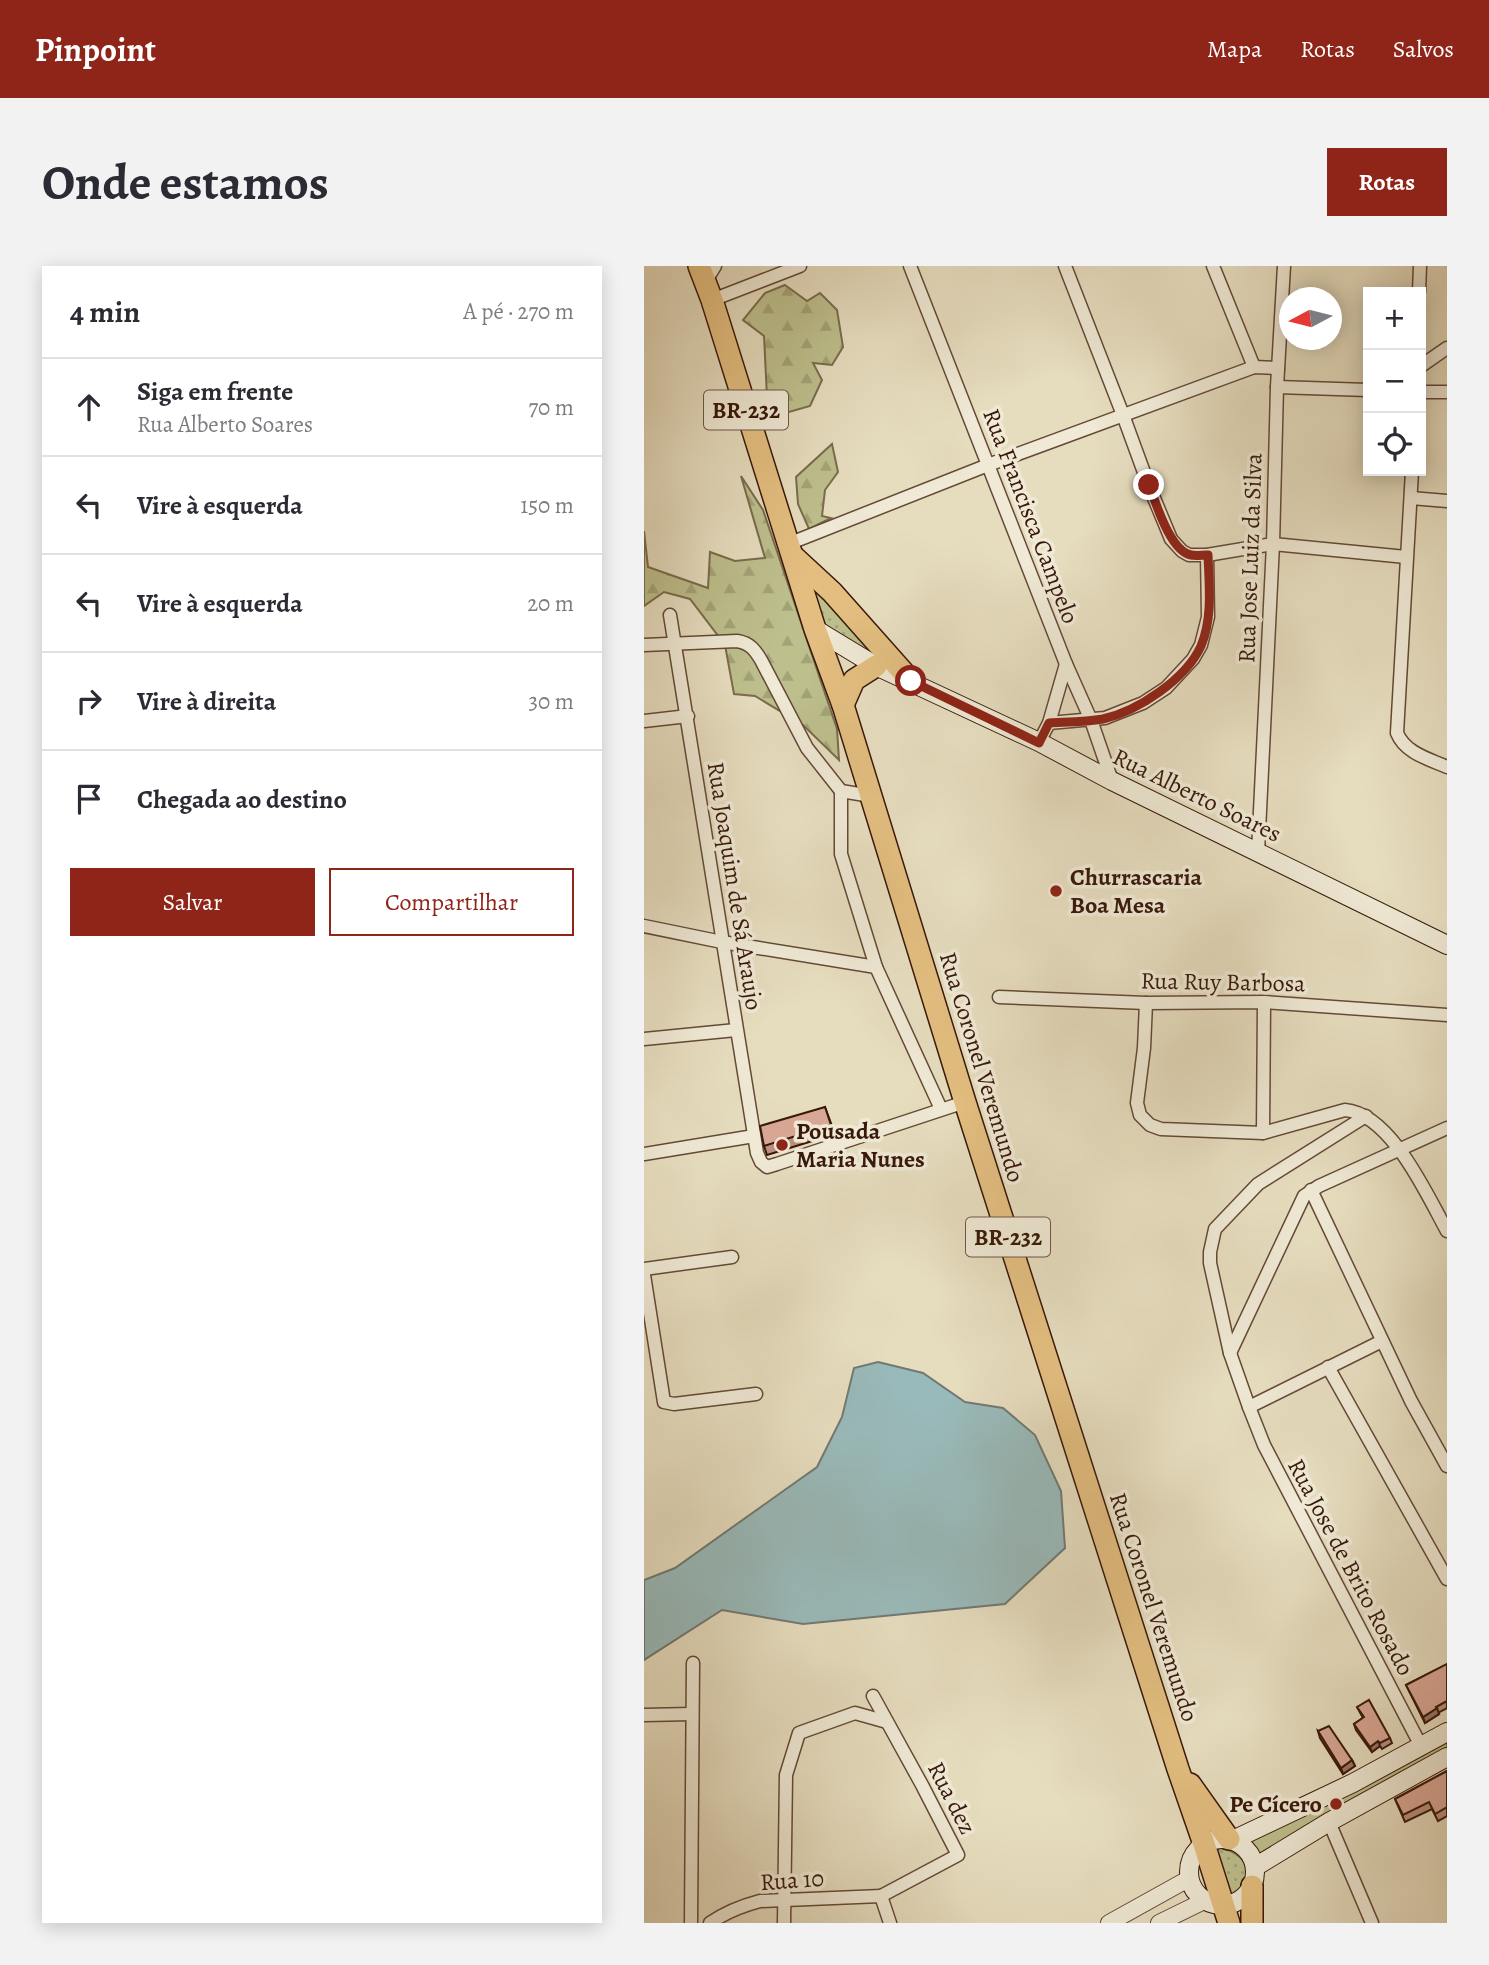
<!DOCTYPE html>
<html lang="pt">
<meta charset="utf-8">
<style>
:root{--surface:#fff;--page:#f2f2f3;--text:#2b2b33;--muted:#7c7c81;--line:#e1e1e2;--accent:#8f2418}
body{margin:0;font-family:Alegreya,serif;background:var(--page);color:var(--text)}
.controls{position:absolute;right:21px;top:21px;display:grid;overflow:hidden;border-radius:0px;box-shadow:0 4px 18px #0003}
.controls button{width:63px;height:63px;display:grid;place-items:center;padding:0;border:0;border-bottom:2px solid var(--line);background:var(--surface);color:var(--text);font:35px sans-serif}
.compass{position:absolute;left:635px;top:21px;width:63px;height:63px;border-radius:50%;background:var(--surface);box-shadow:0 4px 18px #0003;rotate:263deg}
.stop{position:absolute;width:21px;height:21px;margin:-16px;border:5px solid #8f2418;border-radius:50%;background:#fff}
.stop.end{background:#8f2418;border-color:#fff;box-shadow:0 2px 7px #0008}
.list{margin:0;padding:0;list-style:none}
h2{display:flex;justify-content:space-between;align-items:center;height:91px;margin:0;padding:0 28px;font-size:30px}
h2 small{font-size:23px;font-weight:400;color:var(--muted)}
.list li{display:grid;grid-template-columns:46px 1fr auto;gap:21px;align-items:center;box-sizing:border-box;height:98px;padding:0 28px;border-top:2px solid var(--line)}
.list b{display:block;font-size:26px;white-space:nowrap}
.list p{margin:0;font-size:23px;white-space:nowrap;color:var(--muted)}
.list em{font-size:23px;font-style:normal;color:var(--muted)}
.actions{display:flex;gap:14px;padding:21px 28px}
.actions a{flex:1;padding:16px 0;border:2px solid var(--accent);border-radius:0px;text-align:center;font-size:24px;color:var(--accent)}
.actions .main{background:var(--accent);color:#fff}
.icon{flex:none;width:38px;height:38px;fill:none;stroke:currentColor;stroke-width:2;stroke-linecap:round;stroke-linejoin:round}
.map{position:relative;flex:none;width:803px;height:1657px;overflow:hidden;border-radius:0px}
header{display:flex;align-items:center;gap:42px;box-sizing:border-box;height:98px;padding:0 35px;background:var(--accent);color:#fff}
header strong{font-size:33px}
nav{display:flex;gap:38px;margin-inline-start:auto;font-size:24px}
.intro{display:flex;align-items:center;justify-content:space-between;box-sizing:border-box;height:168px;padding:0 42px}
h1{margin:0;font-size:49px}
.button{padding:18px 32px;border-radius:0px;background:var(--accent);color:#fff;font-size:24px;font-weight:700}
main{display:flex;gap:42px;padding:0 42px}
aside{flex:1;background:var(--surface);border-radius:0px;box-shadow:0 4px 18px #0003}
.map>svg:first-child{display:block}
</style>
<header>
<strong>Pinpoint</strong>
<nav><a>Mapa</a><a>Rotas</a><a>Salvos</a></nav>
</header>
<div class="intro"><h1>Onde estamos</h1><a class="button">Rotas</a></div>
<main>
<aside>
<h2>4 min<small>A pé · 270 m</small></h2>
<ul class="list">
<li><svg class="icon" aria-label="ahead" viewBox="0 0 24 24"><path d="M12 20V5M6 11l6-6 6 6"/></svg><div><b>Siga em frente</b><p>Rua Alberto Soares</p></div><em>70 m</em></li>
<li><svg class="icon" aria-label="left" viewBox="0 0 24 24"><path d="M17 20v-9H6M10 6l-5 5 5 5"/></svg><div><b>Vire à esquerda</b></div><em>150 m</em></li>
<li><svg class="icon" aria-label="left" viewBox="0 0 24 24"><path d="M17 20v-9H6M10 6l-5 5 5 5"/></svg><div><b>Vire à esquerda</b></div><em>20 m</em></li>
<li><svg class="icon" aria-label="right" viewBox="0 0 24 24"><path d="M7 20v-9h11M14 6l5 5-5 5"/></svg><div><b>Vire à direita</b></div><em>30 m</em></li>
<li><svg class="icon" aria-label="arrive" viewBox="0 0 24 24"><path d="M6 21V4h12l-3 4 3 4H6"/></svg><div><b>Chegada ao destino</b></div></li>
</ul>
<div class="actions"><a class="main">Salvar</a><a>Compartilhar</a></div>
</aside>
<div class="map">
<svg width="803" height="1657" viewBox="0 0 803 1657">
<defs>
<pattern id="grass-dots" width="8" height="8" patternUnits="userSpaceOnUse" patternTransform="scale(1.75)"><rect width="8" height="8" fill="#bdbf8d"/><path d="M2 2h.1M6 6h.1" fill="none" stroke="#a3a378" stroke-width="1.8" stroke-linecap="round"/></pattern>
<pattern id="forest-firs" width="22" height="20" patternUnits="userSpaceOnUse" patternTransform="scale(1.75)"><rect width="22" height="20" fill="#bdbf8d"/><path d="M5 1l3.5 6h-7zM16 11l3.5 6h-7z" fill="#a3a378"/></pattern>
</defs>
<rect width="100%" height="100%" fill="#e6ddbf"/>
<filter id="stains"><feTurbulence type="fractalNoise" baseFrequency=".00286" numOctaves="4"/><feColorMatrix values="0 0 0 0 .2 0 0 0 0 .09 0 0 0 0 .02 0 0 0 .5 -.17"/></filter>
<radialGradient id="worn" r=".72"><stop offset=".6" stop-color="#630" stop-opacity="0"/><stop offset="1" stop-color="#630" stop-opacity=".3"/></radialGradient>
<g fill="url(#grass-dots)" stroke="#7a6c4c" stroke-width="2">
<path d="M159 310 253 408 174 354Z"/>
<path d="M577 1582C608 1588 617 1623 583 1631L569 1585Z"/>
</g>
<g fill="url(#forest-firs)" stroke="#7a6c4c" stroke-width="2">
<path d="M141 19 163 35 176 27 193 44 199 81 188 99 169 97 178 114 166 140 124 152 120 70 99 54 121 27Z"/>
<path d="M188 178 194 206 181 224 178 250 187 252 165 263 154 238 152 211Z"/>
<path d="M97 210 119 244 193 463 195 494 159 459 111 430 90 428 81 379 46 333 20 326 0 340V265L4 301 64 322 66 286 91 295 121 292Z"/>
</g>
<path fill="#bdbf8d" stroke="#7a6c4c" stroke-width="2" d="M803 1471V1487L612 1594 601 1575Z"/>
<path fill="#99baba" stroke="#727974" stroke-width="2" d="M234 1096 279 1107 321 1136 359 1142 391 1169 417 1225 421 1282 361 1338 159 1358 78 1344 0 1394V1314L31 1302 173 1201 198 1151 210 1102Z"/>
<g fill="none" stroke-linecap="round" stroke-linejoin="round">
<defs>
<g id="minor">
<path d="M266 0 422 398 447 454 468 515"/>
<path d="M421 0 479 149 505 220 527 273 538 285 545 289H563L629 278 762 291"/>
<path d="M569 0 610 101"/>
<path d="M61 16 71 0"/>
<path d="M775 26 776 0"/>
<path d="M68 34 156 0"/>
<path d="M777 100 803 82"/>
<path d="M633 121 724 124"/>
<path d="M777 126H803"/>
<path d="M768 205 753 467C761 487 785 493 803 501"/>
<path d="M767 232 803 235"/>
<path d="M144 278 344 199 610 101 634 102"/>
<path d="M26 349 113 887 117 896 123 901 133 898 321 836"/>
<path d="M0 379 93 375C106 377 111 384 117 394L163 482 197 525 227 530"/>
<path d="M0 455 44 450"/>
<path d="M405 457 461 452 499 437 522 422 549 393 557 379 564 351 563 289"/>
<path d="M395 476 405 457 422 398"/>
<path d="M197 525V588L232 701 297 843"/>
<path d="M614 586 629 278 633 121 640 0"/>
<path d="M0 660 78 676 232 701"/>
<path d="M355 731 502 737 620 736 803 749"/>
<path d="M502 737 500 782 493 837 496 849 506 859 517 863 619 867 701 844C747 848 783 929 803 965"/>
<path d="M0 773 92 764"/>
<path d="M722 850 614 918 571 963 566 986V997L586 1087 605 1141 620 1179 777 1480"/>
<path d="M619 867 620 736"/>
<path d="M0 888 110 870"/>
<path d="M667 924 767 1135 803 1200"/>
<path d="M0 1003 88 991"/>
<path d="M0 1009 20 1136 30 1138 112 1128"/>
<path d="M586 1087 660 930 675 920 803 862"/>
<path d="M684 1101 803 1313"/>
<path d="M605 1141 738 1075"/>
<path d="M229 1430 278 1519 314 1589 237 1630 246 1657"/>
<path d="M0 1449 48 1448"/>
<path d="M685 1556 728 1657"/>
<path d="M47 1657 49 1397"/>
<path d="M66 1657C82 1646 97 1640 116 1635L237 1630"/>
<path d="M140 1657 142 1509 155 1467 211 1447 243 1456"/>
</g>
<g id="tertiary">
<path d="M465 1657 546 1612"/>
<path d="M515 1657 562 1634"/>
</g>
<g id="secondary">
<path d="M171 363 232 400 395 476 468 515 803 679"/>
<circle cx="578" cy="1606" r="33"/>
<path d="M589 1574 709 1517 803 1466"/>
<path d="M611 1601 685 1556 803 1491"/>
</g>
<g id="trunk">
<path d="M55 0 68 34 171 363 199 439 321 836 534 1503 560 1578 585 1657"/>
<path d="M149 290 188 326 267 415"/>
<path d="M199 439 210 414 232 400"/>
<path d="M546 1518 585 1573"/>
<path d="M608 1657V1620"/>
</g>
</defs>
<use href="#minor" stroke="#644937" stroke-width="15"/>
<use href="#tertiary" stroke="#644937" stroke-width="18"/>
<use href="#secondary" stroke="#38180a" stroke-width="20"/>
<use href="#trunk" stroke="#38180a" stroke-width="24"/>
<use href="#minor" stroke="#efe9d5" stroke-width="12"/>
<use href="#tertiary" stroke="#efe9d5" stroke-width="16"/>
<use href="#secondary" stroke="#efe9d5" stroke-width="18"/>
<use href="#trunk" stroke="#e3be80" stroke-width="21"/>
</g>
<g fill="#bb9080" stroke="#38180a" stroke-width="2">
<path d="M181 841 191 868 123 889 120 880Z"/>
<path d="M803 1398V1442L794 1447 795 1448 781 1457 762 1419Z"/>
<path d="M713 1441 746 1472 748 1477 738 1483 736 1480 728 1486 712 1464 710 1458 719 1452Z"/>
<path d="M674 1465 708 1494 711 1500 699 1508 676 1472Z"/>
<path d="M803 1505V1550L794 1555 788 1543 761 1556 751 1533Z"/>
</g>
<g fill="#987568" stroke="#38180a" stroke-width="2">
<path d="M793 1442 795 1448 781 1457 779 1451Z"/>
<path d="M734 1475 736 1480 728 1486 726 1481Z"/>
<path d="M708 1494 711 1500 699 1508 697 1502Z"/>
</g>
<g fill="#d9a795" stroke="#38180a" stroke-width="2">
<path d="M181 841 187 859 120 880 116 860Z"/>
<path d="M803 1398V1435L792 1441 793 1442 779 1451 762 1419Z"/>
<path d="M725 1434 746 1472 736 1477 734 1475 726 1481 710 1458 720 1451 713 1441Z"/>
<path d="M685 1460 708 1494 697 1502 674 1465Z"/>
<path d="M803 1505V1541L791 1548 785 1536 759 1549 751 1533Z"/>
</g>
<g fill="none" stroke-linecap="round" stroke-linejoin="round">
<path stroke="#8f2418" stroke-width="9" d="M267 415 395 477 405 457C423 456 442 456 459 453 494 445 542 413 557 380 569 352 565 318 564 289 558 289 552 290 547 289 526 285 512 237 505 219"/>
</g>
<g fill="#8f2418" stroke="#efe9d5" stroke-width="2.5">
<circle cx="412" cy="625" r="7"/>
<circle cx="138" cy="879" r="7"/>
<circle cx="692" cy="1538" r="7"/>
</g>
<g text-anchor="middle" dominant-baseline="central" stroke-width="7" stroke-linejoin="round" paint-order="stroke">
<g fill="#efe9d5" stroke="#6f5747" stroke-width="2">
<rect x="60" y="124.5" width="84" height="39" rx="5"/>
<rect x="322" y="951.5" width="84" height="39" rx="5"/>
</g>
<g font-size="23" font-weight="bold" fill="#38180a">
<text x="102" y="144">BR-232</text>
<text x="364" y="971">BR-232</text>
</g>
<g font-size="24" fill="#38180a" stroke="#efe9d5">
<text transform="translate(387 250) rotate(69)">Rua Francisca Campelo</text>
<text transform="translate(606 292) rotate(-88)">Rua Jose Luiz da Silva</text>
<text transform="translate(553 529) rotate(26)">Rua Alberto Soares</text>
<text transform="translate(91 620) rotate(81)">Rua Joaquim de Sá Araujo</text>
<text transform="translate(579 716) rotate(1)">Rua Ruy Barbosa</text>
<text transform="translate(338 801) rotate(73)">Rua Coronel Veremundo</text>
<text transform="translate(707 1301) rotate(62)">Rua Jose de Brito Rosado</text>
<text transform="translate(510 1341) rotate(72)">Rua Coronel Veremundo</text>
<text transform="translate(308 1532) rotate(63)">Rua dez</text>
<text transform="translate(148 1614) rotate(-4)">Rua 10</text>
</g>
<g font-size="24" font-weight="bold" fill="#38180a" stroke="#efe9d5" text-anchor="start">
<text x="426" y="611">Churrascaria<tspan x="426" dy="28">Boa Mesa</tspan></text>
<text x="152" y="865">Pousada<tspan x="152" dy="28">Maria Nunes</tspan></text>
<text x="678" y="1538" text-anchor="end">Pe Cícero</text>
</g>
</g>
<rect width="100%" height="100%" filter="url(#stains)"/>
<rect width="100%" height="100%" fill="url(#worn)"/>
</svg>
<div class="controls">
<button>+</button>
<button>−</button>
<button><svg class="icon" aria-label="locate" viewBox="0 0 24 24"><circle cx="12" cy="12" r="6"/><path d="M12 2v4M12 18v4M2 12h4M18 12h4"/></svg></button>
</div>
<svg class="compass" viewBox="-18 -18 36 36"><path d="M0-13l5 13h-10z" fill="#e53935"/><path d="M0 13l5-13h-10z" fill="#7c7c81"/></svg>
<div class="stop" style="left:267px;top:415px"></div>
<div class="stop end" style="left:505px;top:219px"></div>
</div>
</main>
